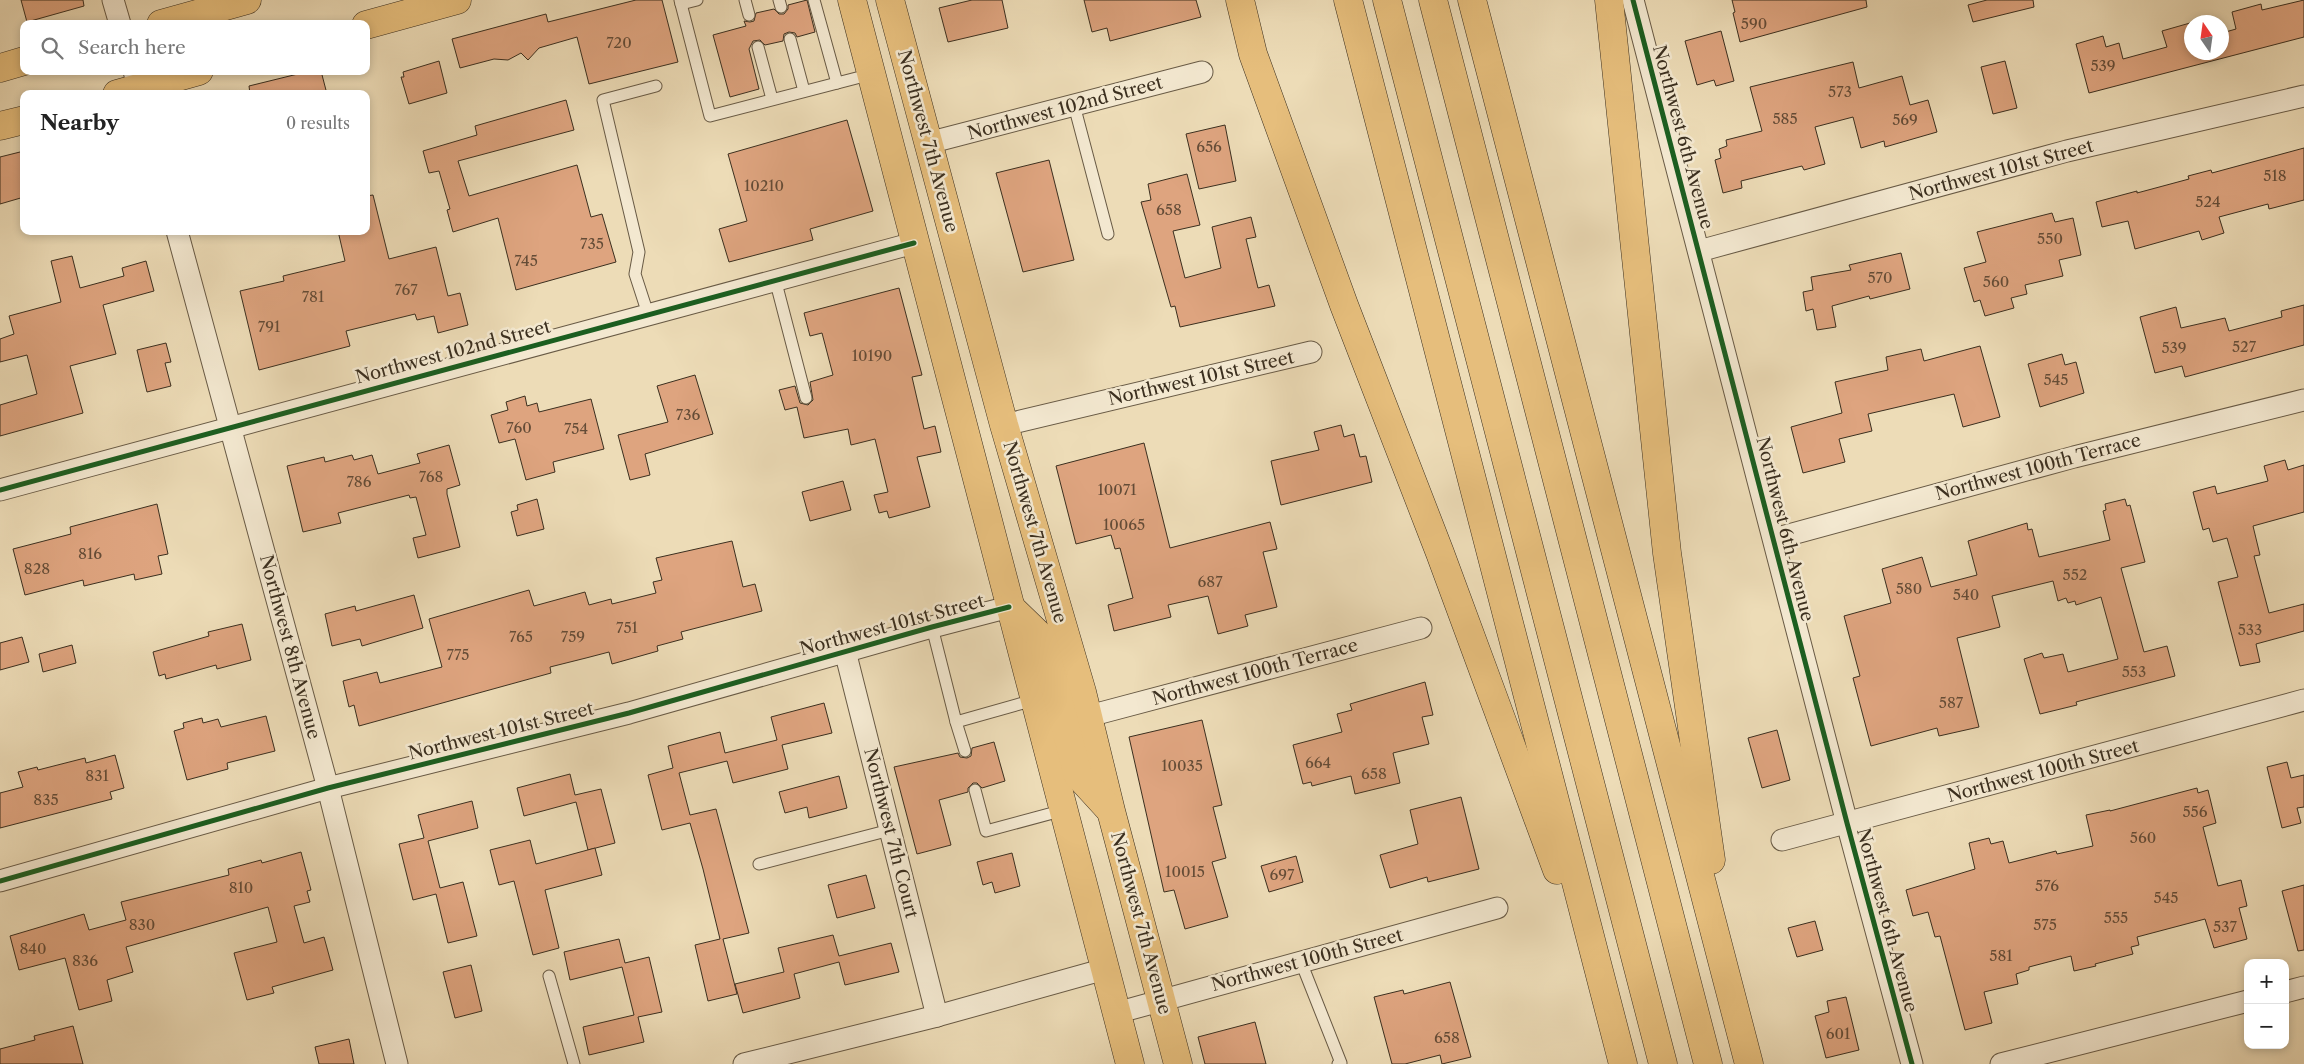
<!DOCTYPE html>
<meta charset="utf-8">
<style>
:root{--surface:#fff;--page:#f6f6f6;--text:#222;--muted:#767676;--line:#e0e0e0}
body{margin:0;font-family:"Libre Caslon Text",serif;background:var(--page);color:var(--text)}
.controls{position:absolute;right:15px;bottom:15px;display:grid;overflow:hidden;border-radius:10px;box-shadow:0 2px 8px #0003}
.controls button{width:45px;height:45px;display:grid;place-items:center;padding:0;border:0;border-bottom:1px solid var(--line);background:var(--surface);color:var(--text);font:25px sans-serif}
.compass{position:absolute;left:2184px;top:15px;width:45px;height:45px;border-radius:50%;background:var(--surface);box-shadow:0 2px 8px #0003;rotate:347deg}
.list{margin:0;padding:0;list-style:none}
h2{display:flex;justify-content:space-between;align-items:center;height:65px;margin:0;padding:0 20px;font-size:21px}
h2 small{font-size:16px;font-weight:400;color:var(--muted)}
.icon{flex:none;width:28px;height:28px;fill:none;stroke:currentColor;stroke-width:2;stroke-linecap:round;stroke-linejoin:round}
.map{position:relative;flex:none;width:2304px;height:1064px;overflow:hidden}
.search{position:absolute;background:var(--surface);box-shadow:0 2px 8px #0003;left:20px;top:20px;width:350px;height:55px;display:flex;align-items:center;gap:12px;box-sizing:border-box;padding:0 18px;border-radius:10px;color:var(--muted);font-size:19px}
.panel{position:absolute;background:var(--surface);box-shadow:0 2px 8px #0003;left:20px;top:90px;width:350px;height:145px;border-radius:10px}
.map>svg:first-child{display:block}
</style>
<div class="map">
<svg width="2304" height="1064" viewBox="0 0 2304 1064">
<rect width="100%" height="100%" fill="#eddcb7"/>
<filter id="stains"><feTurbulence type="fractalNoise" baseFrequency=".004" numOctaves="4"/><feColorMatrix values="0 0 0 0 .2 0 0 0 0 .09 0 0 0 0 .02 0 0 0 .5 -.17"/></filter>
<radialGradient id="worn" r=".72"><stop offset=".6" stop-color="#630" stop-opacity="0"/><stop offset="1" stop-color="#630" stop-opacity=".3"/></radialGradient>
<g fill="#dea47f" stroke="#3b2f1f">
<path d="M21 0H83L84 6 27 22Z"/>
<path d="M636 0H662L678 62 589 84 577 37 539 48 528 60 521 53 508 60 494 59 460 68 452 39 546 14 548 22Z"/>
<path d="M807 0 815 32 797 37 795 33 789 32 784 34 783 41 765 45 760 40 753 41 749 49 759 89 730 97 713 35 746 26 744 21 750 22 754 21 756 13 774 9 779 14H784L788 9V5Z"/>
<path d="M972 0H1002L1008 28 948 42 939 8Z"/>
<path d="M1084 0H1196L1201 17 1110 41 1107 28 1092 32Z"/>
<path d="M1732 0H1866L1867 7 1740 42 1733 13 1735 12Z"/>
<path d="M1987 0H2033L2034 7 1973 22 1968 5Z"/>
<path d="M2304 0V37L2089 93 2076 44 2103 36 2106 47 2119 43 2123 59 2167 47 2162 31 2190 23 2192 52H2222V33L2236 29 2232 12 2261 4 2262 10Z"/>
<path d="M1721 31 1734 81 1716 86 1714 80 1697 85 1685 41Z"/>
<path d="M439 61 447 93 409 104 401 77H404L403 72Z"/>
<path d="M2005 61 2017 108 1993 114 1981 67Z"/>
<path d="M1853 62 1859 88 1902 76 1910 105 1928 100 1937 132 1885 147 1884 141 1861 148 1853 117 1815 127 1825 164 1804 170 1802 166 1741 181 1742 188 1723 193 1715 160 1721 158 1719 149 1727 146 1726 140 1762 131 1750 87Z"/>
<path d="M310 71H321L327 94H250L249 86Z"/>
<path d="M566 100 574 130 458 161 469 196 577 165 591 217 602 214 616 262 516 290 498 218 453 232 447 210 450 209 439 171 429 173 423 151 477 135 475 126Z"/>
<path d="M847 120 873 211 810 229 813 240 729 262 719 229 747 221 728 154Z"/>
<path d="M1225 125 1236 181 1199 189 1186 134Z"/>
<path d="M2304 148V200L2269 209 2268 204 2219 217 2224 233 2202 240 2199 231 2135 249 2128 221 2102 227 2096 202 2137 191V193L2189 179 2188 176 2211 170 2212 173Z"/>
<path d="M24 151V197L0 204V157Z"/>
<path d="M1049 160 1074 260 1023 272 996 173Z"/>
<path d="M1187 174 1200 225 1173 231 1185 278 1221 268 1212 227 1251 217 1256 237 1246 239 1258 288 1269 285 1275 306 1180 327 1175 306 1171 307 1141 202 1151 200 1148 184Z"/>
<path d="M373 195 389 259 436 247 448 296 460 293 468 325 438 333 434 316 417 320 415 314 346 331 350 346 259 370 240 291 284 281 283 276 345 261 338 231H366V196Z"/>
<path d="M2052 213 2055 222 2073 218 2081 255 2059 260 2063 276 2025 285 2027 294 2011 298 2014 308 1985 316 1980 300 1974 302 1964 268 1986 262 1977 232Z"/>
<path d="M1901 253 1910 289 1870 299 1869 296 1832 306 1836 327 1817 330 1813 309 1806 311 1803 292 1813 290 1811 277 1851 270 1849 265Z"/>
<path d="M72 256 80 288 124 276 122 268 146 261 154 291 103 305 116 354 70 366 83 413 0 436V405L37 394 27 355 0 362V339L14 334 9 316 61 302 51 261Z"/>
<path d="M899 288 922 375 912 377 924 429 935 426 941 452 917 457 930 507 889 518 887 511 879 513 874 495 888 492 875 439 851 445 848 429 804 438 797 407 785 410 779 390 795 386 800 403 808 405 813 400 810 382 833 375 822 333 810 336 804 313Z"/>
<path d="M2304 305V345L2185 377 2182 366 2155 373 2140 317 2176 307 2181 328 2225 318 2229 331 2282 317 2281 311Z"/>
<path d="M166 343 171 362 165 363 171 386 147 392 137 350Z"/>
<path d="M1980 346 2000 417 1963 427 1954 394 1868 414 1872 431 1839 439 1845 462 1803 473 1791 427 1842 413 1835 382 1888 370 1886 357 1921 349 1924 361Z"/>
<path d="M2062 354 2065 365 2076 362 2084 393 2040 407 2028 364Z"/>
<path d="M695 375 713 434 645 454 650 475 630 480 618 435 668 422 657 386Z"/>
<path d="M525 396 527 406 537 403 539 412 591 399 604 449 553 462 555 472 526 480 515 439 499 443 491 415 508 410 506 402Z"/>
<path d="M1341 425 1344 437 1354 434 1360 457 1366 456 1372 482 1281 505 1271 461 1319 450 1314 432Z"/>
<path d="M1144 443 1170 548 1270 522 1277 549 1263 552 1277 607 1245 615 1248 626 1218 634 1208 596 1168 605 1171 617 1114 631 1108 605 1133 598 1120 548 1115 549 1111 535 1076 544 1056 466Z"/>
<path d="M449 445 460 485 447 489V494L460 547 418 558 413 538 426 535 416 497 410 498 409 495 338 513 341 523 303 532 287 466 324 457 325 462 352 455 354 460 372 455 378 474 420 463 417 454Z"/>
<path d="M2285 460 2288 470 2304 465V512L2253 526 2260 555 2254 556 2269 613 2304 604V631L2256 644 2260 662 2240 666 2218 582 2238 577 2227 538 2213 542 2209 528 2203 530 2193 492 2215 486 2217 494 2268 481 2264 466Z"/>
<path d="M843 481 851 510 810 521 802 492Z"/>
<path d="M537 499 544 529 517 536 511 512 518 510 517 505Z"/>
<path d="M2125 499 2127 506 2130 505 2145 562 2121 568 2144 652 2167 646 2175 676 2076 702 2077 705 2040 714 2024 659 2042 653 2044 658 2063 654 2068 672 2118 659 2101 597 2076 605 2075 601 2068 603 2066 598 2058 601 2053 581 1992 596 2000 627 1957 638 1979 727 1939 736 1937 728 1871 746 1853 678 1860 676 1844 616 1891 603 1882 569 1922 557 1931 587 1977 575 1968 541 2027 523 2028 530 2032 529 2039 557 2110 540 2103 511 2106 510 2105 504Z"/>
<path d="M157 504 168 554 158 556 162 574 135 580 134 574 84 586 83 580 25 595 13 549 71 534 70 527Z"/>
<path d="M732 541 743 587 755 584 762 611 681 632 683 639 657 646 658 651 612 664 609 652 586 658 550 667 551 673 359 726 354 705 349 707 343 681 377 672 380 683 442 667 429 619 529 590 534 606 585 592 589 605 611 599 612 604 656 593 653 582 662 580 656 558Z"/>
<path d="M414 595 423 628 362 646 360 639 332 646 325 614 355 606 356 611Z"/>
<path d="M242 624 251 660 217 669 216 665 166 679 165 674 159 676 153 652 209 636 208 632Z"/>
<path d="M22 637 29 662 0 670V643Z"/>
<path d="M72 645 76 663 43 672 39 654Z"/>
<path d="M1425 682 1433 715 1422 717 1429 744 1393 753 1400 783 1355 794 1351 776 1312 786 1311 782 1303 784 1293 745 1342 732 1337 714 1352 710 1350 704Z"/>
<path d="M824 703 832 733 782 745 788 769 733 783 727 761 679 773 690 815 716 809 749 933 723 939 737 994 708 1001 695 945 720 939 703 869 690 823 662 830 648 775 673 768 668 746 720 732 725 753 777 740 771 717Z"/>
<path d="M266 716 275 751 227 763 228 769 187 780 174 731 184 728 183 723 202 718 203 723 218 719 221 727Z"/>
<path d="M1202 720 1222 805 1213 807 1226 858 1212 862 1228 917 1185 929 1174 890 1164 892 1129 737Z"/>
<path d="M1777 730 1790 780 1762 788 1748 738Z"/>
<path d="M994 742 1005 781 982 788 977 783H973L968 788V792L939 800 951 845 917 854 894 767 958 753 960 757 967 758 971 756 972 748Z"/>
<path d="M115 755 124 788 110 792 112 799 0 828V793L23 787 18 772 37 767 38 770 85 758 86 763Z"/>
<path d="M2287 762 2291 778 2304 775V807L2297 808 2301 823 2282 828 2267 767Z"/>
<path d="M570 774 575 795 601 789 615 843 588 850 576 802 524 816 517 788Z"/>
<path d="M839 776 847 808 809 818 807 807 785 813 779 792Z"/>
<path d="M2197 788 2198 793 2208 790 2216 823 2203 827 2218 886 2241 880 2247 906 2239 908 2247 939 2214 948 2205 919 2137 937 2139 945 2131 947 2133 954 2095 964 2096 966 2074 971 2071 956 2029 967V970L2016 974 2018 984 1984 992 1992 1023 1965 1030 1940 936 1935 937 1928 912 1913 916 1906 890 1975 869 1969 843 1989 838 1991 844 2003 841 2009 863 2056 851 2057 854 2093 846 2086 815 2110 810V811Z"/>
<path d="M1461 797 1479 869 1428 882 1427 877 1390 888 1380 855 1418 844 1410 810Z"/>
<path d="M472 801 478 828 428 841 440 888 463 882 477 936 448 943 436 894 413 900 399 844 424 838 418 815Z"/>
<path d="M530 840 536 864 595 848 602 875 545 890 559 948 533 955 514 881 499 885 490 850Z"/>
<path d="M301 852 311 890 307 891 310 902 294 906 304 943 324 937 333 970 272 987 274 993 247 1000 234 953 277 942 268 907 126 947 133 972 107 980 112 1001 79 1010 65 958 19 970 10 936 84 914 89 930 126 920 121 902 229 875 228 869 261 860 262 863Z"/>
<path d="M1012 853 1020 886 995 893 992 882 983 885 977 862Z"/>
<path d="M1296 856 1303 882 1269 892 1261 866Z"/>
<path d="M866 875 875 908 837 918 828 885Z"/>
<path d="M2304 885V950L2298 951 2282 891Z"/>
<path d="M1815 921 1823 950 1797 957 1788 928Z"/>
<path d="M833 935 839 956 891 943 899 972 845 985 839 962 794 974 800 998 743 1013 735 984 784 972 778 948Z"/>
<path d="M619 939 625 963 649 957 662 1012 638 1017 644 1042 589 1055 583 1027 634 1015 622 967 570 980 564 952Z"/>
<path d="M471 965 482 1011 455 1018 443 972Z"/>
<path d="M1450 982 1471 1057 1442 1064 1440 1055 1405 1064H1392L1374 997 1403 990 1404 994Z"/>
<path d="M1846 997 1859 1050 1826 1058 1815 1016 1829 1012 1827 1001Z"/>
<path d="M1255 1022 1266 1064H1205L1198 1037Z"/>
<path d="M73 1026 83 1064H0V1049L35 1040 34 1036Z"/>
<path d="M349 1039 354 1064H319L315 1047Z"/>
</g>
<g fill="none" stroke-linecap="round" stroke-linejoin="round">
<defs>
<g id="lane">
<path d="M680 0 710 116 872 74"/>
<path d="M745 0 749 15"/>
<path d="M779 0 781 7"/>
<path d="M814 0 837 83"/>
<path d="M681 4 697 0"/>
<path d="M790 39 804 91"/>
<path d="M758 47 772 99"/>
<path d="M1074 105 1108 234"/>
<path d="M775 279 806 398"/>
<path d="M648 314 635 274 639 252 603 100 656 86"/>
<path d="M932 627 956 722 1034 700"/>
<path d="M956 722 965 751"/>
<path d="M975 790 986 831 1064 810"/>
<path d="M759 864 890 830"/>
<path d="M1301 962 1341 1063 1338 1064"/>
<path d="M549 976 574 1064"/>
</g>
<g id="street">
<path d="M113 0 120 24"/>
<path d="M1633 0 1847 823 1912 1064"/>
<path d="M134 71 140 94"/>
<path d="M928 143 1202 72"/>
<path d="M177 231 328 788 397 1064"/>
<path d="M1699 251 2067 151 2304 96"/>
<path d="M1004 425 1311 352"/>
<path d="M0 490 914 243"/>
<path d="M1774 539 2074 457 2304 400"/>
<path d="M845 651 937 1016"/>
<path d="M1089 716 1421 628"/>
<path d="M1782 840 2304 700"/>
<path d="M0 881 328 788 629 713 932 627 1009 607"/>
<path d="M2285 992 2304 987"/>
<path d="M1116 1013 1497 908"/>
<path d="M744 1064 937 1016 1105 969"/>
<path d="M2001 1064 2248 1001"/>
</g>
<g id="primary">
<path d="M852 0 1130 1064"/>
<path d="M890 0 1004 425 1082 692 1111 811 1178 1064"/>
<path d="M161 24 247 0"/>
<path d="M366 25 457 0"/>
<path d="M0 68 24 61"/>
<path d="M117 94 199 71"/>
<path d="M0 126 24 120"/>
<path d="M1010 607 1042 638 1078 775 1110 810"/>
</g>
<g id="highway">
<path d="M1240 0 1253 54 1344 305 1440 553 1557 870"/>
<path d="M1348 0 1623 1064"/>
<path d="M1387 0 1663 1064"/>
<path d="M1433 0 1708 1064"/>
<path d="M1472 0 1749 1064"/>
<path d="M1609 0 1667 553 1711 860"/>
</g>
</defs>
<use href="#lane" stroke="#685a45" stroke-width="13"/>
<use href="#street" stroke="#685a45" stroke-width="23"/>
<use href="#primary" stroke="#3b2f1f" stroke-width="29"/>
<use href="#highway" stroke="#3b2f1f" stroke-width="29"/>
<use href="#lane" stroke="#f3e8d0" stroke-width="11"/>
<use href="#street" stroke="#f3e8d0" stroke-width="21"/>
<use href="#primary" stroke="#e6be7c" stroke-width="28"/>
<use href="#highway" stroke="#e6be7c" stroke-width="28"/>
<defs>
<g id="cycleway">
<path d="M1633 0 1847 823 1912 1064"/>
<path d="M0 490 914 243"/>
<path d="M0 881 328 788 629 713 932 627 1009 607"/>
</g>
</defs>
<use href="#cycleway" stroke="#f3e8d0" stroke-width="8"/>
<use href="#cycleway" stroke="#1b5e20" stroke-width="5"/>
</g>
<g text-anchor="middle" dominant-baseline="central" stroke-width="5" stroke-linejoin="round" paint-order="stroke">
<g font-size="15" fill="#644c37">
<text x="1754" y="23">590</text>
<text x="619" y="42">720</text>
<text x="2103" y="65">539</text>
<text x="1840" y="91">573</text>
<text x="1785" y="118">585</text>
<text x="1905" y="119">569</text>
<text x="1209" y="146">656</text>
<text x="2275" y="175">518</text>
<text x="764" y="185">10210</text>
<text x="2208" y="201">524</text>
<text x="1169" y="209">658</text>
<text x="2050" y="238">550</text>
<text x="592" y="243">735</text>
<text x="526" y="260">745</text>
<text x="1880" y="277">570</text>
<text x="1996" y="281">560</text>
<text x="406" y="289">767</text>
<text x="313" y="296">781</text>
<text x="269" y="326">791</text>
<text x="2244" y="346">527</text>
<text x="2174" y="347">539</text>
<text x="872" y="355">10190</text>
<text x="2056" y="379">545</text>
<text x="688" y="414">736</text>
<text x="519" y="427">760</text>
<text x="576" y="428">754</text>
<text x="431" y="476">768</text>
<text x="359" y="481">786</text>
<text x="1117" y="489">10071</text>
<text x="1124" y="524">10065</text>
<text x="90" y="553">816</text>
<text x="37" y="568">828</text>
<text x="2075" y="574">552</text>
<text x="1210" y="581">687</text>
<text x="1909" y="588">580</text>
<text x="1966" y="594">540</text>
<text x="627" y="627">751</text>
<text x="2250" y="629">533</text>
<text x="521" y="636">765</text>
<text x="573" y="636">759</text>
<text x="458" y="654">775</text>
<text x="2134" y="671">553</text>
<text x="1951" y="702">587</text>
<text x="1318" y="762">664</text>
<text x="1182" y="765">10035</text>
<text x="1374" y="773">658</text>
<text x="97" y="775">831</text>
<text x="46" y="799">835</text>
<text x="2195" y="811">556</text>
<text x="2143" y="837">560</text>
<text x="1185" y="871">10015</text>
<text x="1282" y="874">697</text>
<text x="2047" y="885">576</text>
<text x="241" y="887">810</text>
<text x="2166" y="897">545</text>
<text x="2116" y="917">555</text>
<text x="142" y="924">830</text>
<text x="2045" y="924">575</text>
<text x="2225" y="926">537</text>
<text x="33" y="948">840</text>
<text x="2001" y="955">581</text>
<text x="85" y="960">836</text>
<text x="1838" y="1033">601</text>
<text x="1447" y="1037">658</text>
</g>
<g font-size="18" fill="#3b2f1f" stroke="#f3e8d0">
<text transform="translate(1065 108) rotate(-15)">Northwest 102nd Street</text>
<text transform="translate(1683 137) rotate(75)">Northwest 6th Avenue</text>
<text transform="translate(928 141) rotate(75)">Northwest 7th Avenue</text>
<text transform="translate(2001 170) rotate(-15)">Northwest 101st Street</text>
<text transform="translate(453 352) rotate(-15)">Northwest 102nd Street</text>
<text transform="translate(1201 378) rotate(-13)">Northwest 101st Street</text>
<text transform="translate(2038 467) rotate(-15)">Northwest 100th Terrace</text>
<text transform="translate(1785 529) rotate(76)">Northwest 6th Avenue</text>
<text transform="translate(1035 532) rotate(74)">Northwest 7th Avenue</text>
<text transform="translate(892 625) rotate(-15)">Northwest 101st Street</text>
<text transform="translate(290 647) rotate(75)">Northwest 8th Avenue</text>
<text transform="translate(1255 672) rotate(-15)">Northwest 100th Terrace</text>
<text transform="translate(501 731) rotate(-14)">Northwest 101st Street</text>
<text transform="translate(2043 771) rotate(-15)">Northwest 100th Street</text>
<text transform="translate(891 833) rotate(76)">Northwest 7th Court</text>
<text transform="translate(1887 920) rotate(75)">Northwest 6th Avenue</text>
<text transform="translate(1141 923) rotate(75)">Northwest 7th Avenue</text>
<text transform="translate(1307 960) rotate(-15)">Northwest 100th Street</text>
</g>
</g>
<rect width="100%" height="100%" filter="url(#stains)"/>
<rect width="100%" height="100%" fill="url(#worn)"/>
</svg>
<div class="controls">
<button>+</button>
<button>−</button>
</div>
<svg class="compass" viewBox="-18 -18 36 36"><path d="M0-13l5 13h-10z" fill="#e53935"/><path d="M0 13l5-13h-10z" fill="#767676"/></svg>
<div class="search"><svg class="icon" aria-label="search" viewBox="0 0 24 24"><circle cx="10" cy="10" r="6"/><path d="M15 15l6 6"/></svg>Search here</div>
<section class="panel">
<h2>Nearby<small>0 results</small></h2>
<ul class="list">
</ul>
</section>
</div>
